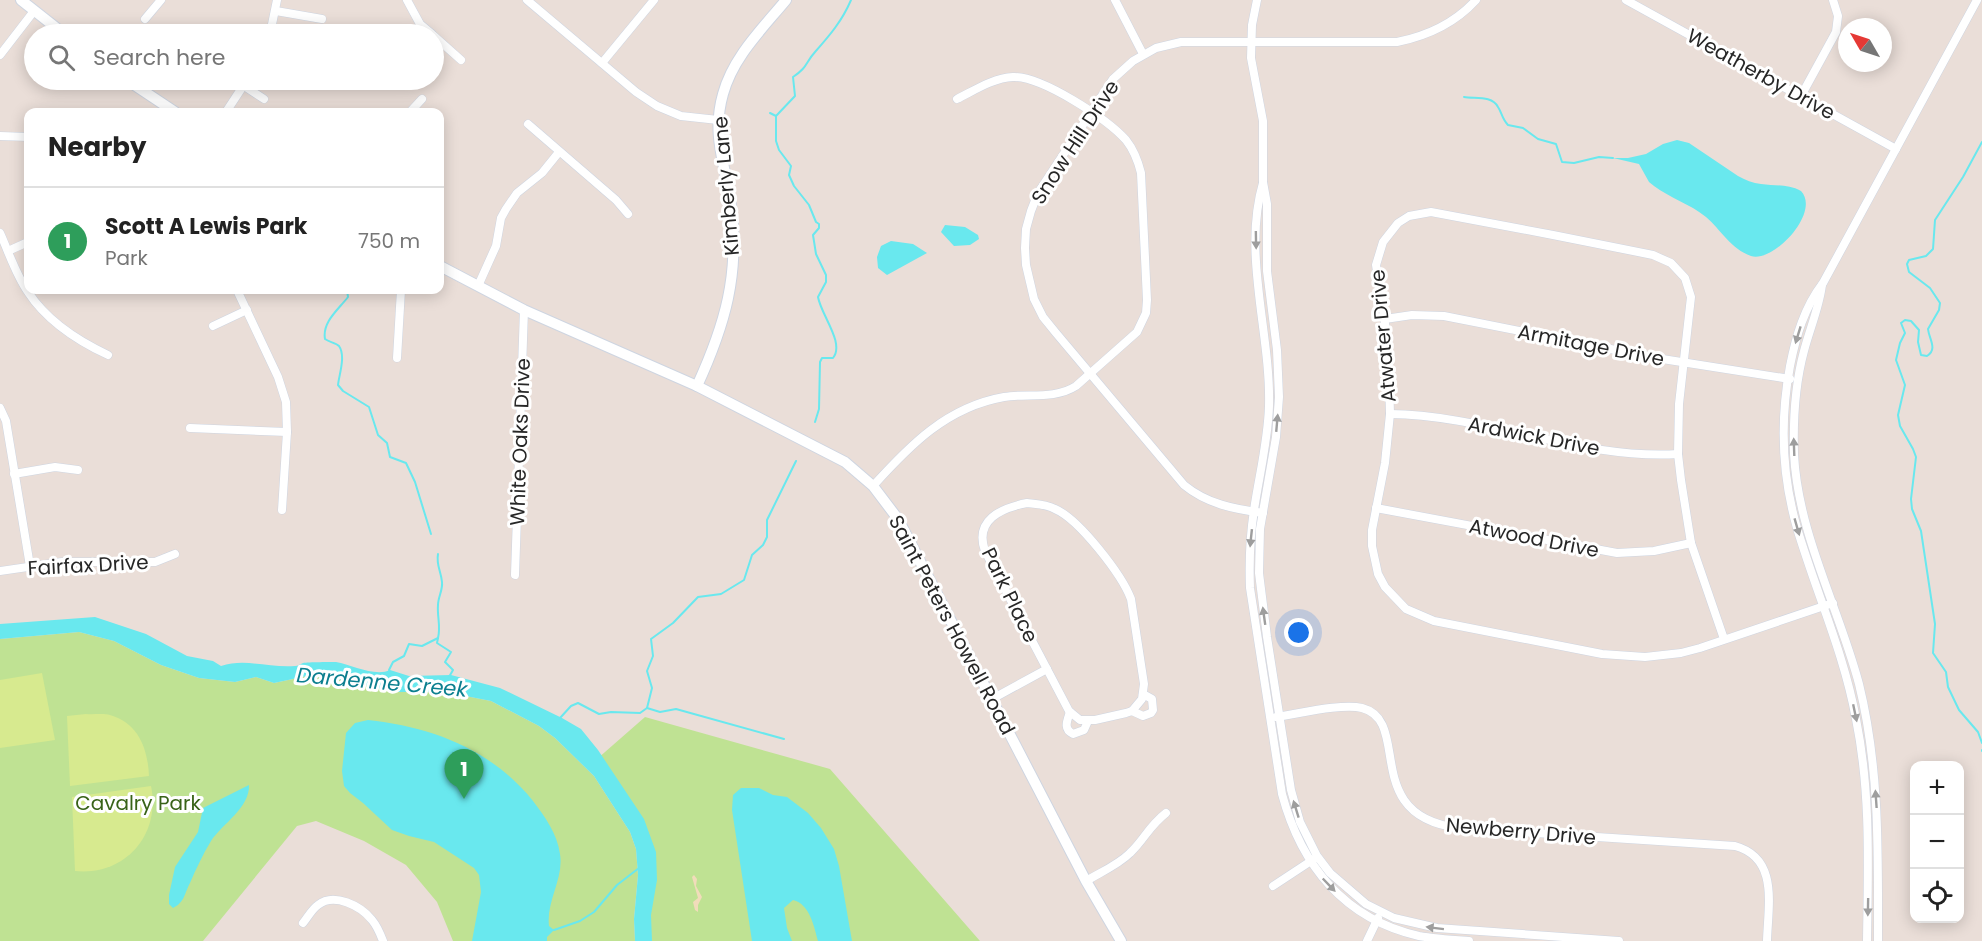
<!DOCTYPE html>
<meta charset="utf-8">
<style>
:root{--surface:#fff;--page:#f6f6f6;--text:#222;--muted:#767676;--line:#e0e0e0;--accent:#b45309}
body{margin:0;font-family:Poppins,sans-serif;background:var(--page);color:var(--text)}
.controls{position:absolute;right:18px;bottom:18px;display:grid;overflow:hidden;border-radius:12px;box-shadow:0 3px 15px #0003}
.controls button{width:54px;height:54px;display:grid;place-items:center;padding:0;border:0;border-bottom:2px solid var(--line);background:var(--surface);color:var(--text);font:30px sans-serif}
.compass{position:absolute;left:1838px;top:18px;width:54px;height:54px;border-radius:50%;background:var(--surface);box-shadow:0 3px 15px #0003;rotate:309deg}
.you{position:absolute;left:1299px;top:633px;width:21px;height:21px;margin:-15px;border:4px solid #fff;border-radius:50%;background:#1a73e8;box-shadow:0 0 0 9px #1a73e833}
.badge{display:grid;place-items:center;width:39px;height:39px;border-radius:50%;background:var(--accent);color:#fff;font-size:20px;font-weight:700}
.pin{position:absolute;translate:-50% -50px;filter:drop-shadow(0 2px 3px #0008)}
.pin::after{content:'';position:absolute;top:32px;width:21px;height:18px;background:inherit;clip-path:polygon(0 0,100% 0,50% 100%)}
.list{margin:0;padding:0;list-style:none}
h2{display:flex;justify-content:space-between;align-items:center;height:78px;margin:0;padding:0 24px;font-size:26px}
h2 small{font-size:20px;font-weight:400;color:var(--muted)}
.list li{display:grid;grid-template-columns:39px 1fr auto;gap:18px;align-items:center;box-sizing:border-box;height:108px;padding:0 24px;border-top:2px solid var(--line)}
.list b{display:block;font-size:22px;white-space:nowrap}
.list p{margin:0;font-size:20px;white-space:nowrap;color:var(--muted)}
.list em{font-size:20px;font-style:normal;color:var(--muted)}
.icon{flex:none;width:33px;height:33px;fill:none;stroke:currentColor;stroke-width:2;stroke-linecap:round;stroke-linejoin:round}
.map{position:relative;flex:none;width:1982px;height:941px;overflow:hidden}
.search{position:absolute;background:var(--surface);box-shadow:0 3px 15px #0003;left:24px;top:24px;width:420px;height:66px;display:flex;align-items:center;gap:15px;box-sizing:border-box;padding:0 21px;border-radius:33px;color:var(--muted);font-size:22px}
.panel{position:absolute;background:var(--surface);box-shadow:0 3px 15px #0003;left:24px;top:108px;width:420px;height:186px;border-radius:12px}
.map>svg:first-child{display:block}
</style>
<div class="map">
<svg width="1982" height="941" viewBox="0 0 1982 941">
<rect width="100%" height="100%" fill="#eaded8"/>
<g fill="#bfe293">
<path d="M79 632 114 641 161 665 199 678 235 682 256 677 274 683 307 676 344 680 394 692H445L491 701 539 726 555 738 594 776 630 832 636 849 638 875 634 919 635 941H453L437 902 406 865 364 841 316 821 297 826 203 941H0V639Z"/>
<path d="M645 717 830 769 980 941H645L641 843 597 759Z"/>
</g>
<path fill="#f1dcba" d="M694 875 697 879 696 886 702 897 698 905V912L695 910 693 902 698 898 692 877Z"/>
<g fill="#d7ea8f">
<path d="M42 673 55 740 0 748V680Z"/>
<path d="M86 714C93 715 103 713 110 715 139 723 148 750 149 776L70 786 67 716Z"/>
<path d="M151 786C161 835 125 876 75 871L72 797Z"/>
</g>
<g fill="#69e8ee">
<path d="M1677 140 1689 143 1738 176C1745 180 1753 183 1761 184 1775 186 1788 184 1801 191 1821 212 1774 263 1751 256 1731 249 1721 230 1706 217 1690 204 1670 198 1654 186L1649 182 1639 164 1613 158H1628L1646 154 1663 144Z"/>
<path d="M945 225 965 227 978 235 979 239 970 245 954 246 941 232Z"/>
<path d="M891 241 913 244 927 253 887 275 878 268 877 257 881 246Z"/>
<path d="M95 617 146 634 187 656 213 661 221 666C245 658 269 668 295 666 298 666 300 664 303 663 308 662 332 662 336 662 352 665 375 677 390 670L409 676 451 675 500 688 562 718 581 729 598 750 644 819 656 852 657 880 651 915 652 941H635L634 919 638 875 636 849 630 832 594 776 555 738 539 726 491 701 445 692H394L344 680 307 676 274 683 256 677 235 682 199 678 161 665 114 641 79 632 0 639V624Z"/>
<path d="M368 720C432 727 491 749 533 801 545 817 557 833 560 854 564 879 546 901 549 926L554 930 547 937V941H472L481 892 479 875 474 868 434 842 409 836 392 830 363 803 350 793 344 786 342 771 346 733 355 723Z"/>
<path d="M249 785C250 808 222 824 211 841 203 854 196 869 190 883 184 894 185 902 173 908L169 904V895L175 867 198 832 203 808Z"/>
<path d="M741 788H759L773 795 787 797 808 813 821 828 834 849 839 866 852 941H818C814 927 810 904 793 900L784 908 787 928 792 941H752L732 810 733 795Z"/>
</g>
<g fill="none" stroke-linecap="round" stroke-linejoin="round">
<g stroke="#69e8ee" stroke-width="2">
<path d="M1464 97C1475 99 1492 95 1498 107 1502 113 1502 119 1508 125L1523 128 1538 139 1556 144 1562 162 1574 163 1599 157 1613 158"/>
<path d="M770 113 776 116"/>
<path d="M1982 142 1963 177 1935 220 1933 249 1926 256 1909 260 1907 264 1909 272 1930 288 1940 303 1939 310 1928 329C1929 339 1938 349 1927 356L1921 355 1918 342 1919 330 1911 321 1905 320 1901 323 1905 333 1900 343 1896 360 1905 385 1898 415 1900 426 1913 449 1916 457 1911 499 1912 509 1921 531 1935 624 1933 653 1946 672 1948 687 1959 710 1978 732 1982 743"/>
<path d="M347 290 348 297C338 310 322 322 325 339 329 342 336 343 339 346 346 356 339 375 338 385L343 391 369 407 378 435 387 443 390 457 406 463 415 482 431 534"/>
<path d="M815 422 819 409 820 362 822 358H833C845 343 821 315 818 297L826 282V275L816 254 813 235 819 228V224L816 222 809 205 794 186 789 175 791 166 779 150 776 141V116L795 96 793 77C808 67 805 63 815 52 830 35 842 21 851 0"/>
<path d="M438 638 437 643 451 652 445 662 453 670 449 677"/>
<path d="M389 670 393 662 404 656 409 644 422 646 438 638C441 626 437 617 438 605 438 597 443 590 442 582 441 571 436 565 438 554"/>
<path d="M647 708 660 712 676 709 784 739"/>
<path d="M560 718 571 706 578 703 599 714 611 712 640 713 647 708 652 688 647 671 653 656 651 639 673 623 698 597 721 594 744 580 752 555 763 545 767 537V520L796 461"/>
<path d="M1982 750V751"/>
<path d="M554 930 580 921 594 912 617 885 639 868"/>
</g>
<defs>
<g id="minor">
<path d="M407 0 420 24 432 34"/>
<path d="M527 0 636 92 657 106 681 116 718 120"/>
<path d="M1115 0 1143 54"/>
<path d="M1257 0 1252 25 1251 58 1263 121V182L1267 204V271L1277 350 1279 397 1276 437 1260 529 1259 573 1267 637 1291 790 1300 822 1317 856 1330 873 1366 904 1394 918 1437 928 1619 941"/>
<path d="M1626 0 1896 149"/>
<path d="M276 11 322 19"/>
<path d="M145 19 161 0"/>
<path d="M270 34 277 0"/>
<path d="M434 36 461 60"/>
<path d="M0 55 34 11"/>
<path d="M602 63 654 0"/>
<path d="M235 80 264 99"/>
<path d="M1801 96 1836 32 1838 16 1833 0"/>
<path d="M226 112 247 80"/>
<path d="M410 112 422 99"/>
<path d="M528 124 616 200 628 214"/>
<path d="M0 136 28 137"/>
<path d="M1263 183C1242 254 1271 334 1269 406 1268 441 1259 476 1254 510 1250 536 1249 561 1250 588L1282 794C1301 865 1344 919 1419 936 1435 939 1453 940 1469 941"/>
<path d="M0 233C9 253 16 275 28 292 47 321 78 341 108 355"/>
<path d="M8 251 28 242"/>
<path d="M1822 285C1819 308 1810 328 1804 351 1795 384 1793 419 1794 454 1798 534 1839 608 1859 684 1880 769 1878 854 1878 941"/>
<path d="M478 286 496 246 501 218 506 209 517 193 542 173 559 152"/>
<path d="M237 290 278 377 286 402 287 432 282 510"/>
<path d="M1385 319 1412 315 1444 316 1656 358 1790 379"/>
<path d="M213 326 247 310"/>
<path d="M397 358 401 290"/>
<path d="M0 408 6 421 30 566"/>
<path d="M1390 414C1487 415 1580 460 1678 454"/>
<path d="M190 428 287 432"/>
<path d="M14 474 55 467 78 470"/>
<path d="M873 486C910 445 947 407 1004 397 1028 393 1054 400 1076 386L1137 332 1146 313 1147 300 1141 173C1138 161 1134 150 1126 140 1107 119 1042 76 1013 77 993 78 975 90 957 99"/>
<path d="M1027 503C1037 504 1046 504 1055 509 1079 519 1122 575 1131 599L1144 684 1142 699 1132 711 1126 713 1095 720H1080L1069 711 985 551C974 520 1001 508 1027 503Z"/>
<path d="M1376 508 1617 553 1654 551 1691 543"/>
<path d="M1263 513C1234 509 1207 504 1184 485L1056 333 1043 317 1034 299 1026 265 1025 248 1026 229 1031 211 1038 193 1113 79 1133 61 1156 48 1181 42H1397C1427 36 1455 23 1476 0"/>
<path d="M0 571 62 562H155L175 554"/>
<path d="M515 575 524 310"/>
<path d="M1724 639 1691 543 1681 480 1678 454 1679 404 1691 297 1685 278 1671 263 1653 255 1553 235 1431 212 1409 216 1398 223 1383 242 1376 265 1388 343 1390 414 1385 463 1372 530V546L1378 574 1385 587 1406 609 1434 621 1602 654 1645 657 1681 653 1700 648 1833 603"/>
<path d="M992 699 1047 669"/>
<path d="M1132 711 1143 716 1151 713 1153 710 1152 699 1143 694"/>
<path d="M1070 712C1067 721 1063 729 1073 734L1084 730 1088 721"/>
<path d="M1276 717C1298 714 1342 703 1362 708 1413 721 1359 816 1459 828L1735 846C1779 858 1768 905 1767 941"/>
<path d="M1086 881C1101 872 1118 865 1130 853 1145 839 1148 827 1166 813"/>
<path d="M1273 886 1314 859"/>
<path d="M303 923C308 917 312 909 318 905 334 892 361 906 372 920 377 926 380 933 383 941"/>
<path d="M1367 941 1378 918"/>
<path d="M1867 941C1868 866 1871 793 1856 719 1844 653 1816 592 1797 528 1782 476 1780 420 1790 366 1796 336 1804 308 1823 283L1977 0"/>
</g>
<path id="tertiary" d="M697 386C725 325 740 274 731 206 726 165 711 136 723 94 733 57 762 29 786 0"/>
<g id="secondary">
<path d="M21 0 64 34"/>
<path d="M127 80 175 112"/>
<path d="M440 266 524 310 697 386 845 462 873 486 898 519 1086 881 1121 941"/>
</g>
</defs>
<use href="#minor" stroke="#ced5e1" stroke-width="9"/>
<use href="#tertiary" stroke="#ced5e1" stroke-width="12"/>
<use href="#secondary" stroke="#ced5e1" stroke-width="12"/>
<use href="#minor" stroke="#fff" stroke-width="8"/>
<use href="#tertiary" stroke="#fff" stroke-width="10"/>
<use href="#secondary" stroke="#fff" stroke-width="10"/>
</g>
<defs><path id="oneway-solid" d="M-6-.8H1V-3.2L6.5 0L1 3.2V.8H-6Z" transform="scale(1.5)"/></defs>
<g fill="#9e9e9e">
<use href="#oneway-solid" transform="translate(1256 240) rotate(89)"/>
<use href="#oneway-solid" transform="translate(1798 335) rotate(107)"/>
<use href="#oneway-solid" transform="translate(1277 423) rotate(-85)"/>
<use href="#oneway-solid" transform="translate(1794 447) rotate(-92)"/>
<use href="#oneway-solid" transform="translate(1797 527) rotate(74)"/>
<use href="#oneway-solid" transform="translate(1251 538) rotate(96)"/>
<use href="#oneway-solid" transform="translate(1264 616) rotate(-98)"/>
<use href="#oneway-solid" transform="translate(1855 713) rotate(78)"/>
<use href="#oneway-solid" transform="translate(1876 799) rotate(-94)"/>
<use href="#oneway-solid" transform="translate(1296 809) rotate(-107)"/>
<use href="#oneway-solid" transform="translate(1329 885) rotate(46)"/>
<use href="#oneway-solid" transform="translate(1868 907) rotate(91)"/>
<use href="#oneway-solid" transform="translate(1435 928) rotate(-173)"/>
</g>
<g text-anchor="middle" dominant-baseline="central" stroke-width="6" stroke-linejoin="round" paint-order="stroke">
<g font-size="20" fill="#272727" stroke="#fff">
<text transform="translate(1761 74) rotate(29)">Weatherby Drive</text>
<text transform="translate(1075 142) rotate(-57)">Snow Hill Drive</text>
<text transform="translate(726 186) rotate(-95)">Kimberly Lane</text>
<text transform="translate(1383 336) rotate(-95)">Atwater Drive</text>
<text transform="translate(1591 345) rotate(11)">Armitage Drive</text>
<text transform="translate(1534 436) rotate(11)">Ardwick Drive</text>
<text transform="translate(520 442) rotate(-88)">White Oaks Drive</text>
<text transform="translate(1534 538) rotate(11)">Atwood Drive</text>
<text transform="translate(88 565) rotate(-3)">Fairfax Drive</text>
<text transform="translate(1010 595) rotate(64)">Park Place</text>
<text transform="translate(952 625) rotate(62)">Saint Peters Howell Road</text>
<text transform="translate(1521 831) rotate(5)">Newberry Drive</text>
</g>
<g font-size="20" fill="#386318" stroke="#fff">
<text x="138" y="803">Cavalry Park</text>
</g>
<g font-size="21" font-style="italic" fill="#0c7f8f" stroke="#fff">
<text transform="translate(382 682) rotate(5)">Dardenne Creek</text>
</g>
</g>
</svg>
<div class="controls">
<button>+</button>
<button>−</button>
<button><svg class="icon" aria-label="locate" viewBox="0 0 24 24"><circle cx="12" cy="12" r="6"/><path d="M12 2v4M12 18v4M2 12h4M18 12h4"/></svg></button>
</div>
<svg class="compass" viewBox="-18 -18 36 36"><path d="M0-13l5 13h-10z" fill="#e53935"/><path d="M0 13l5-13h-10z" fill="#767676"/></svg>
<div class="you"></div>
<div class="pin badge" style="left:464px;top:799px;background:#2e9e5b">1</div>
<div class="search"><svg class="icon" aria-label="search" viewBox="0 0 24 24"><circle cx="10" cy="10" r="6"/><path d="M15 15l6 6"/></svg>Search here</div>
<section class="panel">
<h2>Nearby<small></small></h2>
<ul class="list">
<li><span class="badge" style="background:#2e9e5b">1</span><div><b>Scott A Lewis Park</b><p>Park</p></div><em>750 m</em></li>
</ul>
</section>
</div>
